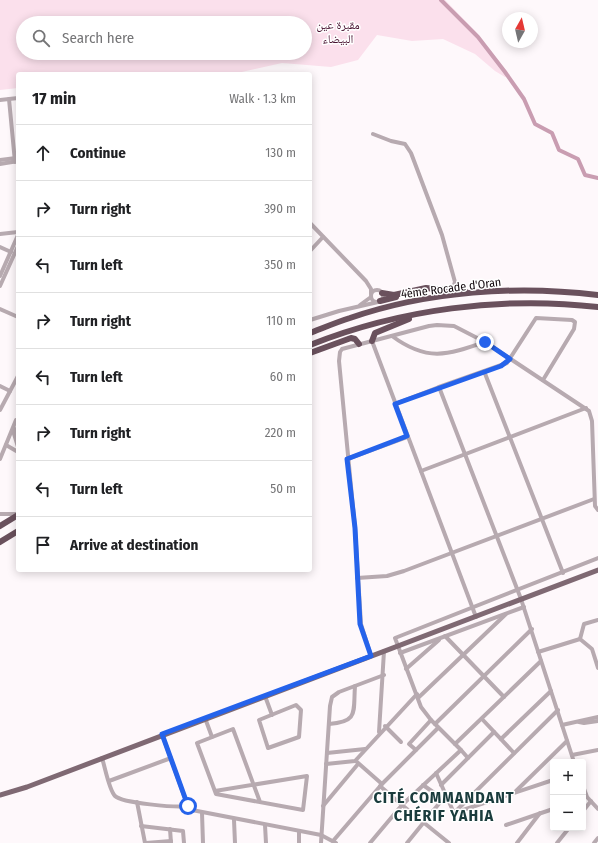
<!DOCTYPE html>
<meta charset="utf-8">
<style>
:root{--surface:#fff;--page:#f2f2f2;--text:#202124;--muted:#757577;--line:#e0e0e0}
body{margin:0;font-family:"Fira Sans Condensed","Noto Naskh Arabic",sans-serif;background:var(--page);color:var(--text)}
.controls{position:absolute;right:12px;bottom:12px;display:grid;overflow:hidden;border-radius:4px;box-shadow:0 2px 10px #0003}
.controls button{width:36px;height:36px;display:grid;place-items:center;padding:0;border:0;border-bottom:1px solid var(--line);background:var(--surface);color:var(--text);font:20px sans-serif}
.compass{position:absolute;left:502px;top:12px;width:36px;height:36px;border-radius:50%;background:var(--surface);box-shadow:0 2px 10px #0003;rotate:8deg}
.stop{position:absolute;width:12px;height:12px;margin:-9px;border:3px solid #2563eb;border-radius:50%;background:#fff}
.stop.end{background:#2563eb;border-color:#fff;box-shadow:0 1px 4px #0008}
.list{margin:0;padding:0;list-style:none}
h2{display:flex;justify-content:space-between;align-items:center;height:52px;margin:0;padding:0 16px;font-size:17px}
h2 small{font-size:13px;font-weight:400;color:var(--muted)}
.list li{display:grid;grid-template-columns:26px 1fr auto;gap:12px;align-items:center;box-sizing:border-box;height:56px;padding:0 16px;border-top:1px solid var(--line)}
.list b{display:block;font-size:15px;white-space:nowrap}
.list em{font-size:13px;font-style:normal;color:var(--muted)}
.icon{flex:none;width:22px;height:22px;fill:none;stroke:currentColor;stroke-width:2;stroke-linecap:round;stroke-linejoin:round}
.map{position:relative;flex:none;width:598px;height:843px;overflow:hidden}
.search{position:absolute;background:var(--surface);box-shadow:0 2px 10px #0003;left:16px;top:16px;width:296px;height:44px;display:flex;align-items:center;gap:10px;box-sizing:border-box;padding:0 14px;border-radius:22px;color:var(--muted);font-size:15px}
.panel{position:absolute;background:var(--surface);box-shadow:0 2px 10px #0003;left:16px;top:72px;width:296px;height:500px;border-radius:4px}
.map>svg:first-child{display:block}
</style>
<div class="map">
<svg width="598" height="843" viewBox="0 0 598 843">
<rect width="100%" height="100%" fill="#fef8fb"/>
<path fill="#fbe0ec" fill-rule="evenodd" d="M0 0H445L476 32 510 75 505 77 495 71 475 54 443 39 412 41 377 35 358 60 331 67 282 63 233 74H18V88L0 90ZM23 23H305V53H23Z"/>
<g fill="none" stroke-linecap="round" stroke-linejoin="round">
<path stroke="#c99db1" stroke-width="4" d="M441 0 478 37 505 72 524 99 535 124 552 133 559 150 578 159 585 175 598 178"/>
<g stroke="#b7aab0" stroke-width="4">
<path d="M9 99 15 162"/>
<path d="M0 100 18 98"/>
<path d="M373 134 391 141 405 144 411 153 442 235 455 282 452 291"/>
<path d="M0 160 16 158"/>
<path d="M0 164 18 161"/>
<path d="M310 223 366 281 371 289V294"/>
<path d="M0 234 18 232"/>
<path d="M0 247 11 252"/>
<path d="M310 251 323 237"/>
<path d="M0 276 18 235"/>
<path d="M0 286 18 246"/>
<circle cx="377" cy="296" r="6"/>
<path d="M360 305 371 297"/>
<path d="M0 309 18 317"/>
<path d="M310 320 339 311 378 302"/>
<path d="M392 336C427 362 447 355 485 342"/>
<path d="M372 341 476 617"/>
<path d="M484 371 563 573"/>
<path d="M0 386 10 391"/>
<path d="M439 387 507 363 536 318 572 320 575 322 574 329 543 380"/>
<path d="M395 404 439 387 521 599 574 762"/>
<path d="M0 410 18 376"/>
<path d="M14 428V434L18 447"/>
<path d="M6 445 18 452"/>
<path d="M0 459 16 420"/>
<path d="M347 459 407 437"/>
<path d="M421 471 586 408"/>
<path d="M0 514H18"/>
<path d="M357 578 387 576 404 571 594 499"/>
<path d="M598 620 584 624 580 639 592 649 598 668"/>
<path d="M445 636 504 697"/>
<path d="M538 652 580 639"/>
<path d="M400 653 524 607"/>
<path d="M371 656 361 624 355 528 339 361 340 352 342 349 429 326 437 325 454 326 485 342 589 411 592 421 595 506 598 510"/>
<path d="M406 669 439 640"/>
<path d="M265 696 272 715"/>
<path d="M418 698 506 614"/>
<path d="M296 705 301 710 299 737 268 748 259 720Z"/>
<path d="M205 718 212 737"/>
<path d="M482 719 514 753"/>
<path d="M579 722 584 723 598 721"/>
<path d="M329 724C359 722 353 712 355 686"/>
<path d="M435 724 532 629"/>
<path d="M562 725 598 717"/>
<path d="M385 726 401 742"/>
<path d="M379 732 384 651"/>
<path d="M162 734 187 804 192 810 321 835 336 843"/>
<path d="M501 739 551 691"/>
<path d="M455 744 541 661"/>
<path d="M416 750 409 744 431 720"/>
<path d="M461 750 468 758"/>
<path d="M327 753 365 749"/>
<path d="M572 755 598 750"/>
<path d="M102 758C105 767 109 790 115 796 122 803 177 808 188 806"/>
<path d="M357 762 382 784"/>
<path d="M326 764 355 761 417 694"/>
<path d="M436 773 454 813 553 780"/>
<path d="M109 781 171 758"/>
<path d="M423 785 443 799"/>
<path d="M441 785 494 732"/>
<path d="M583 786 587 797 598 809"/>
<path d="M215 791 307 776 303 810 216 794 197 743 233 729 260 802"/>
<path d="M516 791 567 741"/>
<path d="M137 802 145 843"/>
<path d="M323 806 358 764"/>
<path d="M456 811 558 710"/>
<path d="M583 811 591 801"/>
<path d="M202 813 203 843"/>
<path d="M234 820 235 843"/>
<path d="M265 825 266 843"/>
<path d="M506 825 553 809"/>
<path d="M141 826 183 831 184 843"/>
<path d="M170 829 171 843"/>
<path d="M299 831V843"/>
<path d="M333 841 382 784 438 728"/>
<path d="M146 843 171 841"/>
<path d="M321 843 330 706 332 697 339 692 384 675"/>
<path d="M370 843 402 805 380 786"/>
<path d="M407 843 446 795"/>
<path d="M449 843 402 805 461 750 431 720 421 707 395 638 598 558"/>
<path d="M517 843 540 813"/>
<path d="M557 843 569 828"/>
<path d="M594 843 598 838"/>
</g>
<path stroke="#7f6973" stroke-width="5" d="M0 795 27 787 598 570"/>
<g stroke="#6a515d" stroke-width="6">
<path d="M382 293 394 295 426 288 466 292"/>
<path d="M380 301 396 297"/>
<path d="M310 333C323 328 337 322 350 318 428 291 517 285 598 295"/>
<path d="M372 341 375 333 409 319"/>
<path d="M310 345C400 309 502 296 598 307"/>
<path d="M310 353 351 338 355 339 359 344"/>
<path d="M0 526 18 515"/>
<path d="M0 542 18 531"/>
</g>
</g>
<g fill="none" stroke-linecap="round" stroke-linejoin="round">
<path stroke="#2563eb" stroke-width="5" d="M188 806 162 734 371 656 360 624 355 528 347 459 407 436 395 404 501 366 510 359 485 342"/>
</g>
<g text-anchor="middle" dominant-baseline="central" stroke-width="3" stroke-linejoin="round" paint-order="stroke">
<g font-size="12" fill="#481331" stroke="#fff">
<text x="338" y="25">مقبرة عين<tspan x="338" dy="14">البيضاء</tspan></text>
</g>
<g font-size="12" fill="#140a0f" stroke="#fff">
<text transform="translate(451 288) rotate(-7)">4ème Rocade d'Oran</text>
</g>
<g font-size="16" font-weight="bold" letter-spacing="1" fill="#1a3c3d" stroke="#fff">
<text x="444" y="797">CITÉ COMMANDANT<tspan x="444" dy="18">CHÉRIF YAHIA</tspan></text>
</g>
</g>
</svg>
<div class="controls">
<button>+</button>
<button>−</button>
</div>
<svg class="compass" viewBox="-18 -18 36 36"><path d="M0-13l5 13h-10z" fill="#e53935"/><path d="M0 13l5-13h-10z" fill="#757577"/></svg>
<div class="stop" style="left:188px;top:806px"></div>
<div class="stop end" style="left:485px;top:342px"></div>
<div class="search"><svg class="icon" aria-label="search" viewBox="0 0 24 24"><circle cx="10" cy="10" r="6"/><path d="M15 15l6 6"/></svg>Search here</div>
<section class="panel">
<h2>17 min<small>Walk · 1.3 km</small></h2>
<ul class="list">
<li><svg class="icon" aria-label="ahead" viewBox="0 0 24 24"><path d="M12 20V5M6 11l6-6 6 6"/></svg><div><b>Continue</b></div><em>130 m</em></li>
<li><svg class="icon" aria-label="right" viewBox="0 0 24 24"><path d="M7 20v-9h11M14 6l5 5-5 5"/></svg><div><b>Turn right</b></div><em>390 m</em></li>
<li><svg class="icon" aria-label="left" viewBox="0 0 24 24"><path d="M17 20v-9H6M10 6l-5 5 5 5"/></svg><div><b>Turn left</b></div><em>350 m</em></li>
<li><svg class="icon" aria-label="right" viewBox="0 0 24 24"><path d="M7 20v-9h11M14 6l5 5-5 5"/></svg><div><b>Turn right</b></div><em>110 m</em></li>
<li><svg class="icon" aria-label="left" viewBox="0 0 24 24"><path d="M17 20v-9H6M10 6l-5 5 5 5"/></svg><div><b>Turn left</b></div><em>60 m</em></li>
<li><svg class="icon" aria-label="right" viewBox="0 0 24 24"><path d="M7 20v-9h11M14 6l5 5-5 5"/></svg><div><b>Turn right</b></div><em>220 m</em></li>
<li><svg class="icon" aria-label="left" viewBox="0 0 24 24"><path d="M17 20v-9H6M10 6l-5 5 5 5"/></svg><div><b>Turn left</b></div><em>50 m</em></li>
<li><svg class="icon" aria-label="arrive" viewBox="0 0 24 24"><path d="M6 21V4h12l-3 4 3 4H6"/></svg><div><b>Arrive at destination</b></div></li>
</ul>
</section>
</div>
